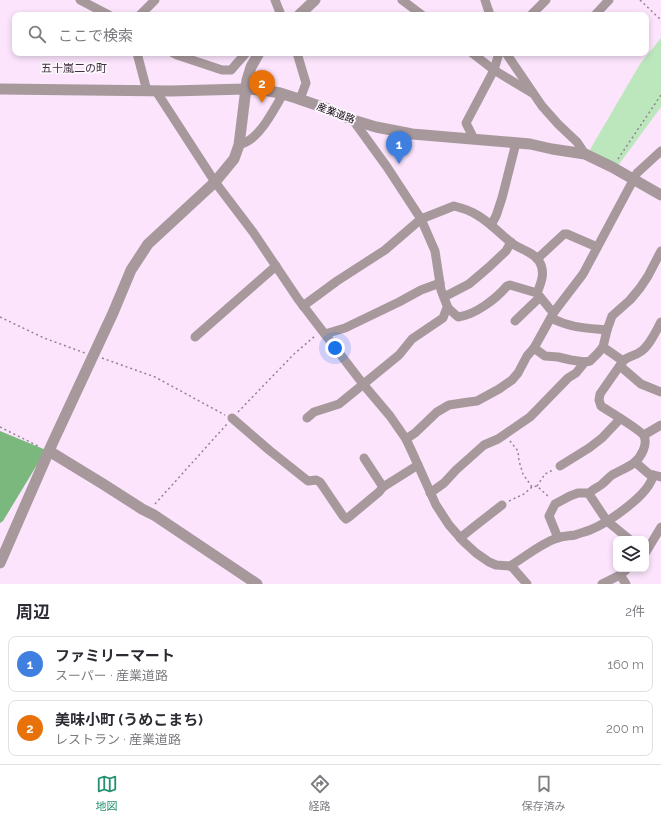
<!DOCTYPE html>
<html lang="ja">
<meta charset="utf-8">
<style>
:root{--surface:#fff;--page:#f7f7f7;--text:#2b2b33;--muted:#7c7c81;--line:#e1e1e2;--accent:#239070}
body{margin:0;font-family:Raleway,"Noto Sans JP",sans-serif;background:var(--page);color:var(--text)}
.controls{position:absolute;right:12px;bottom:12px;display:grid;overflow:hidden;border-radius:8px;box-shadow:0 2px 6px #0003}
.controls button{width:36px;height:36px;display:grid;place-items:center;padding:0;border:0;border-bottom:1px solid var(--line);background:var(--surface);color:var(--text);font:20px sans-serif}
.you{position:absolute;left:335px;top:348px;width:14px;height:14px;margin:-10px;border:3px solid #fff;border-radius:50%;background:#1a73e8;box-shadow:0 0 0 6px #1a73e833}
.badge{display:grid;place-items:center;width:26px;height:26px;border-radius:50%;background:var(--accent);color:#fff;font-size:13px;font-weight:700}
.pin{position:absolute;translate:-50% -33px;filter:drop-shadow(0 1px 2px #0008)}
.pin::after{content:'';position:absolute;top:21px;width:14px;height:12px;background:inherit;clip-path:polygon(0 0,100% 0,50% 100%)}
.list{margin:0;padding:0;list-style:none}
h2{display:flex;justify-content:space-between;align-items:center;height:52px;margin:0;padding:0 16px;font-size:17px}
h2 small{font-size:13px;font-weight:400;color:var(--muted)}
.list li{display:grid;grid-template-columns:26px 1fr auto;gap:12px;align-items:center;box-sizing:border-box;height:56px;margin:0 8px 8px;padding:0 8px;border:1px solid var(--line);border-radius:8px}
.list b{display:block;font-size:15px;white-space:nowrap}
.list p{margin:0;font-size:13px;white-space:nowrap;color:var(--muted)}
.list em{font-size:13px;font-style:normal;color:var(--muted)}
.icon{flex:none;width:22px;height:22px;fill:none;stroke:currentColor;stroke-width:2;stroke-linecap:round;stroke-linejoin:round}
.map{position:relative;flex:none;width:661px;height:584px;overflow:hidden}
.search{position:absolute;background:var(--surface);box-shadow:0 2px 6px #0003;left:12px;right:12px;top:12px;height:44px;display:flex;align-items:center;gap:10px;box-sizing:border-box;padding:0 14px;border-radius:8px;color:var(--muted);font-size:15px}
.sheet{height:180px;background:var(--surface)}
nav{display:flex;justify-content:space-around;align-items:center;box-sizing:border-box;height:56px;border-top:1px solid var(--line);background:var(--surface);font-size:11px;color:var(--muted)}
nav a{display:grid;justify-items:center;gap:2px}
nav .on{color:var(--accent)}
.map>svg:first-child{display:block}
</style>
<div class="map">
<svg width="661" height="584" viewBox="0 0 661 584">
<rect width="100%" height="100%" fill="#fbe4fc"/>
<path fill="#bce7bd" d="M661 38V107L617 167 588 153 640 64Z"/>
<path fill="#7bb87d" d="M0 431 46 450 3 521 0 523Z"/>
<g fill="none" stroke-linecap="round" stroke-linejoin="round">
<g stroke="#938293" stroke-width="1.5" stroke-dasharray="2 3" stroke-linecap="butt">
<path d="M640 0 661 20"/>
<path d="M618 159 661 95"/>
<path d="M0 317 44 338 85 353"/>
<path d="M102 358 155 377 225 415"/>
<path d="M238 412 294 354 315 336"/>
<path d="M0 427 40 447"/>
<path d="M510 441 518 451 519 461 523 474 532 487 537 486 550 498"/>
<path d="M537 486 545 474 553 470"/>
<path d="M509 501 524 494 532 487"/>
<path d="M155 504 227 424"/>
</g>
<g stroke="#a7989c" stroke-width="9">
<path d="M80 0 109 15"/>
<path d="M275 0 281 15"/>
<path d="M402 0 422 15"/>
<path d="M485 0 490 15"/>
<path d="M140 15 155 0"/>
<path d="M531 15 546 0"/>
<path d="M595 15 609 0"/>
<path d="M137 53 147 91"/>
<path d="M173 53 177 55 222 70H231L246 53"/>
<path d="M297 53 306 83 300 99"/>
<path d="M472 53 494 70 532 93"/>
<path d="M506 53 542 106 558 124 577 142 585 154"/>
<path d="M156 91 215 182 253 232 298 299 363 384 390 416 406 439 413 454 436 505 449 525 464 542 476 553 489 562 496 565 510 566 513 568 527 584"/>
<path d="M353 120 387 167 421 219 435 251 441 290 448 308 458 317C475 315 496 299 507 286L510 285 537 293 550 309 554 312"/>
<path d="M474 139 466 123 494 70 499 53"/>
<path d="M239 145C242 144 245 143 248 141 262 133 275 108 283 94"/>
<path d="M491 225 496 216 502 198 516 143"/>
<path d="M537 259 564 234H567L597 247"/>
<path d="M444 297 469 284 489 267 506 251 511 242"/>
<path d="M303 306 337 281 385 250 421 219 454 206C462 208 471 211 477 215 491 223 501 235 513 244 522 250 533 252 539 261 546 272 541 283 537 293"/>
<path d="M551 318C571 328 585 328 607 330"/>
<path d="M515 321 540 297"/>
<path d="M325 334 345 328 399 302 421 290 440 283"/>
<path d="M195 337 276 266"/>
<path d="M603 347 623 361 600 394 599 400 601 406C608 411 641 430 644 436 648 445 641 457 634 463 627 468 619 471 612 475 608 478 605 482 601 485 597 488 591 490 589 494L607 521 629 539"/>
<path d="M534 348 545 356 558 357 571 360 585 362"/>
<path d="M623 361C628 356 635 356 640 352 649 347 656 331 661 322"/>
<path d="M620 366 641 384 661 392"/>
<path d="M232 418 269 450 308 481 316 480 320 482 343 516 346 519 349 517 379 492 383 487 418 465"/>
<path d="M307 418 314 412 339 404 388 364 399 355 412 339 443 318 446 310 448 308"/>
<path d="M644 435 661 425"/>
<path d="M406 439 415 433 437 412 449 405 469 402 477 401 499 389 512 380 518 373 527 356 534 348 554 312 583 274 637 173 661 151"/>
<path d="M364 458 383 487"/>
<path d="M635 462 649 474 661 477"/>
<path d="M560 466 589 448 602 438 620 419"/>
<path d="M430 493 444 483 456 470 484 445 498 439 530 417 568 378 576 373 585 362 590 361 598 353 603 347 607 330 612 316 630 300 640 288 648 276 661 251"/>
<path d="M460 538 475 526 502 505"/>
<path d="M558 538 549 516 555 504 570 496 578 493H589"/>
<path d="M646 552 661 527"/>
<path d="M510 566C525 557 540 544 557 538 563 536 569 536 575 535 580 533 585 532 590 530 607 523 650 495 653 475"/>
<path d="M620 575 626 584"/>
<path d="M602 584 620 575 627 569"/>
</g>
<g stroke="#a7989c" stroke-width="11">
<path d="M299 15 315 0"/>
<path d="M0 89 171 91 245 89 263 90 280 93 296 98 328 109 353 120 376 127 412 134 530 144 552 149 585 154 612 167 661 195"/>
<path d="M49 451 103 484 142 509 154 515 257 584"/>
<path d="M0 563 52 444 113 313 131 270 148 244 215 182 234 159 239 145 247 80 251 67 259 53"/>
</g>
</g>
<g text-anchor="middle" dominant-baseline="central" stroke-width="3.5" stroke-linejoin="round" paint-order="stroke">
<g font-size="10" fill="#150d15" stroke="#fdf8fd">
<text transform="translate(336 113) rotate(21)">産業道路</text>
</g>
<g font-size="11" fill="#413042" stroke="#fdf8fd">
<text x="74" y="68">五十嵐二の町</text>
</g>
</g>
</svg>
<div class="controls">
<button><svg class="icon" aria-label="layers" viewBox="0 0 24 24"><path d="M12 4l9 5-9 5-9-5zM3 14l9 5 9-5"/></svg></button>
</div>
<div class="you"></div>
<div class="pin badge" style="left:399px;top:164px;background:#3f7fe0">1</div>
<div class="pin badge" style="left:262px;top:103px;background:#e8710a">2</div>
<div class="search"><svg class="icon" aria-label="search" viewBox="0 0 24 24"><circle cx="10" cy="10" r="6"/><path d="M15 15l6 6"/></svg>ここで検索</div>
</div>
<section class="sheet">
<h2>周辺<small>2件</small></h2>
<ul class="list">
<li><span class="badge" style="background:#3f7fe0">1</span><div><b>ファミリーマート</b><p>スーパー · 産業道路</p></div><em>160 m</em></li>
<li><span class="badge" style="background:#e8710a">2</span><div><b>美味小町 (うめこまち)</b><p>レストラン · 産業道路</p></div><em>200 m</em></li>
</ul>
</section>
<nav>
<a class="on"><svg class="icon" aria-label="map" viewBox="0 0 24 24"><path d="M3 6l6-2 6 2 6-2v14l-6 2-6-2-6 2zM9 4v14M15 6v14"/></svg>地図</a>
<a><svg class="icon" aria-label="directions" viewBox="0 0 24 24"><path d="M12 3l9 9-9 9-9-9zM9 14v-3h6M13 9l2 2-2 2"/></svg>経路</a>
<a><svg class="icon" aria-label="saved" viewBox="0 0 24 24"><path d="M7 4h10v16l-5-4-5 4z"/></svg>保存済み</a>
</nav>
